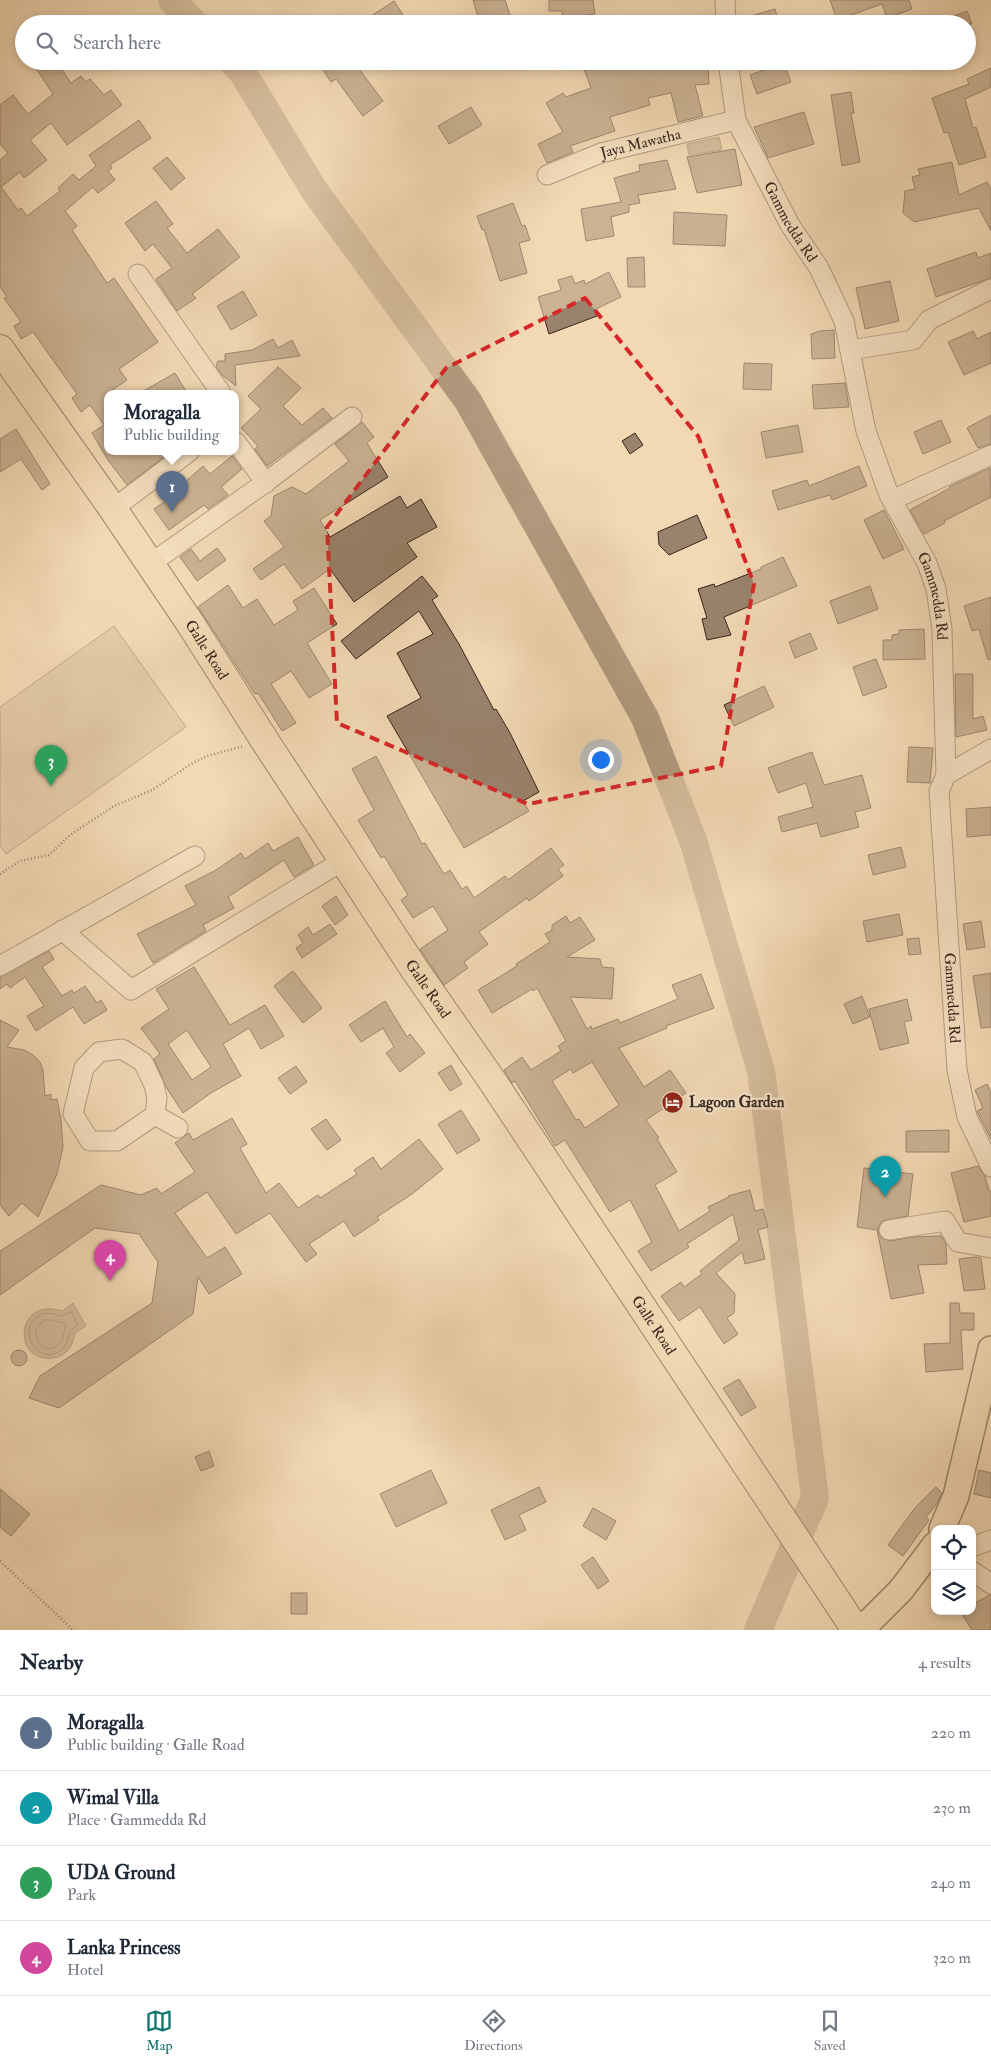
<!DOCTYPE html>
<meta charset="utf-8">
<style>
:root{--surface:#fff;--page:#f6f6f7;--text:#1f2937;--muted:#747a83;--line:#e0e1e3;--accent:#0f766e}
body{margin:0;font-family:"IM FELL Double Pica",serif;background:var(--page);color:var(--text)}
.controls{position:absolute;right:15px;bottom:15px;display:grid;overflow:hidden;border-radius:10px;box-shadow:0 2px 8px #0003}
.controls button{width:45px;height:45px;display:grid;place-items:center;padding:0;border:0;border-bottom:1px solid var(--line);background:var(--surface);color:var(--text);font:25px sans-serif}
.you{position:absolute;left:600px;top:759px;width:18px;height:18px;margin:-12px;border:4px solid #fff;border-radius:50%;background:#1a73e8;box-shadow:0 0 0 8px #1a73e833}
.badge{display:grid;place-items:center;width:32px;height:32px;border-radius:50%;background:var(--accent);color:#fff;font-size:16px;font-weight:700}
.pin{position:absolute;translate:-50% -41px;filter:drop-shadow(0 1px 2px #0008)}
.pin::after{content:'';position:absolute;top:26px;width:18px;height:15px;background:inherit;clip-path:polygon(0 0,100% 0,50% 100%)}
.popup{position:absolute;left:104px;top:390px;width:135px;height:65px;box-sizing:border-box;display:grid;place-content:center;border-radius:10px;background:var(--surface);filter:drop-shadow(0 1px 4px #0005);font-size:16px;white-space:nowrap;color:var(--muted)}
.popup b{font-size:19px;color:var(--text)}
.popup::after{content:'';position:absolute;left:50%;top:100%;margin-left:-10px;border:10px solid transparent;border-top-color:var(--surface)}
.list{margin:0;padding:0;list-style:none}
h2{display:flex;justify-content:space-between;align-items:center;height:65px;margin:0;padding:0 20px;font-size:21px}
h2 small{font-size:16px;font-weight:400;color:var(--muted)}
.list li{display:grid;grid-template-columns:32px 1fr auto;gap:15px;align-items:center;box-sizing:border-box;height:75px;padding:0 20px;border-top:1px solid var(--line)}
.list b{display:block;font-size:19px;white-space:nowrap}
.list p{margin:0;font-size:16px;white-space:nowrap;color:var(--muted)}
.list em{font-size:16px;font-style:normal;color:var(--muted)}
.icon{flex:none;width:28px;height:28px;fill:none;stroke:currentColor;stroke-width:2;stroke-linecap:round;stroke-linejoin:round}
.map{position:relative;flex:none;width:991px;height:1630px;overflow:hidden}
.search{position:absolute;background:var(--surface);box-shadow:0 2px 8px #0003;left:15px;right:15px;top:15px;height:55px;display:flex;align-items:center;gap:12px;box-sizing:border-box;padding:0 18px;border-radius:28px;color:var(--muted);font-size:19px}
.sheet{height:365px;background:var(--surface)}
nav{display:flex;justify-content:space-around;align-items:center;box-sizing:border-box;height:70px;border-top:1px solid var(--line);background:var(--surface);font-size:14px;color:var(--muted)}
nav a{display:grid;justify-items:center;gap:2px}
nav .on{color:var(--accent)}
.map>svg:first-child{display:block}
</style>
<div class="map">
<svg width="991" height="1630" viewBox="0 0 991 1630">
<rect width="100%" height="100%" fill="#f2d9b4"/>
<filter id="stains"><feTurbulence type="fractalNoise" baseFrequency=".004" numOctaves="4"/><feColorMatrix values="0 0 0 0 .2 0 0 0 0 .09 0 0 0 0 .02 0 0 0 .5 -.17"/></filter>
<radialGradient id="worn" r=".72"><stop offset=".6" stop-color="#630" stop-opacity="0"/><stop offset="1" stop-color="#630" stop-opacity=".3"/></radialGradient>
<path fill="#d2ba9a" stroke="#85705c" d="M114 626 186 727 6 854 0 846V707Z"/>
<g fill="#b39c81" stroke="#826c59">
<path d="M719 137 722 150 689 155 687 144Z"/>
<path d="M73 1303 86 1326 75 1333C73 1345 67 1356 54 1358 11 1364 15 1296 62 1311Z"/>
</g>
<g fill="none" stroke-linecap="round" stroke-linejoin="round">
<g stroke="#76604f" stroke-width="1">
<path d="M71 1312 78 1324C76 1327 71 1329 70 1332 67 1341 67 1347 58 1352 32 1365 16 1322 43 1314 50 1312 56 1315 62 1316Z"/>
<path d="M44 1320H52L66 1324C64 1330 64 1339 59 1344 47 1356 34 1343 36 1329Z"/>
</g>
<g stroke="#b39c81" stroke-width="28">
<path d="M172 0 195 24"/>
<path d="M232 61 243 73 314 190 468 401 645 718 693 840 761 1071 815 1498 758 1630"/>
</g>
</g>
<g fill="#99836c" stroke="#38251d" fill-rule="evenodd">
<path d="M473 0H505L512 21 503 24H480Z"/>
<path d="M549 0H593L595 14 563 18 562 11H549Z"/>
<path d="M830 0H909L912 9 887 18 882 4 837 20Z"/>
<path d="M394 1 409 24H359Z"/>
<path d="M775 9 779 24H737V20Z"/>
<path d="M967 11 972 24H935V23Z"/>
<path d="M31 61H56L71 83 81 76 86 82 90 79 104 95 111 90 122 105 67 145 51 123 30 140 47 160 24 178 20 172 1 187 18 210 21 208 27 216 60 191 58 188 73 174 79 180 96 166 89 155 139 120 151 138 110 165 112 168 108 171 115 180 98 193 93 187 65 211 77 226 72 230 107 283 114 278 158 342 119 369 127 380 108 393V451H172L127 485 108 460 92 433 104 425 90 405 81 412 72 398 77 394 33 332 21 339 14 326 21 322 4 298 7 297 0 287V160L8 153 0 144V105L13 95 28 114 53 94Z"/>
<path d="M317 61H353L383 101 363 116 336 79 331 82Z"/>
<path d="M581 61H621L624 69 662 61H667L669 68 708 64 709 84 695 85 703 116 678 122 671 93 648 98 650 105 610 117 615 131 570 146 573 152 547 163 538 144 563 132 546 103 563 93 566 97 591 88Z"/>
<path d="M784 63 791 82 757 94 750 75Z"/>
<path d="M991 68V87L965 99 973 128 976 127 986 157 959 165 948 132 944 133 932 98 969 84 967 79Z"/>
<path d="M851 92 854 113H851L860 162 842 166 831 95Z"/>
<path d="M471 107 482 125 449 144 438 126Z"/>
<path d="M804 112 814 144 768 158 754 127Z"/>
<path d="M735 149 742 185 697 193 687 157Z"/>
<path d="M167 157 185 178 171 190 153 168Z"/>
<path d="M667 160 676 189 638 195 640 203 629 205V212L611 217 614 236 586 241 581 209 621 202 614 178 640 171 639 165Z"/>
<path d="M952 162 959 195 987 182 991 189V231L979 208 914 222 903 213 905 191 915 189 912 177 920 175 918 169Z"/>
<path d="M156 201 173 224 167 228 187 253 218 229 240 257 192 294 196 298 177 311 156 279 172 268 153 244 145 251 125 223Z"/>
<path d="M513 203 522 226 525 225 530 240 519 243 527 273 500 281 484 229 482 230 477 216Z"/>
<path d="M674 212 727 215 725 246 673 244Z"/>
<path d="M976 252 978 258 991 253V278L936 297 927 269Z"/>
<path d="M644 257 645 287H628L627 258Z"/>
<path d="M609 272 621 297 594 310 597 316 549 334 538 297 561 290 558 280 572 276 575 284 584 280 585 284Z"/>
<path d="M890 281 899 321 865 329 856 288Z"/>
<path d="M243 291 257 315 231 330 217 306Z"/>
<path d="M834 330 835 358 812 359 811 334 820 331Z"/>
<path d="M973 331 977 339 991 332V363L964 375 948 342Z"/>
<path d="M273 339 278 348 292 340 300 356 235 365 236 386 222 375 216 366 218 361H225V354L252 350Z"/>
<path d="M744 363 772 364 771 390 743 389Z"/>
<path d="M278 367 301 388 283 406 302 425 323 408 332 418 267 466 255 449 258 446 241 428 261 409 248 396Z"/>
<path d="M175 373 187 393H140Z"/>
<path d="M845 383 849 407 814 409 812 385Z"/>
<path d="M991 415V444L978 448 967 428Z"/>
<path d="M941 420 951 442 923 454 914 432Z"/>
<path d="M362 422 374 437 367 443 388 477 320 520 330 537 400 496 407 508 421 499 437 527 407 543 417 557 354 602 330 569 302 589 284 564 261 580 253 569 284 547 264 521 271 516 274 496 292 487 306 494 349 461 335 444Z"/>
<path d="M798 425 803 452 766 458 761 432Z"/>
<path d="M16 429 50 484 42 490 21 459 0 472V439Z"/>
<path d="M635 433 643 445 630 454 622 441Z"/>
<path d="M232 456 242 469 221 487 228 495 208 509 204 505 169 530 154 509 188 485 185 482 203 466 210 474Z"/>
<path d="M859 466 867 486 832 500 830 495 778 510 772 491 807 480 809 486Z"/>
<path d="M990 468 991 497 944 521 945 523 924 534 910 510 950 488 949 487Z"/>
<path d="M884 510 904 549 883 559 864 520Z"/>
<path d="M697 515 707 538 669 555 659 545 658 532Z"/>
<path d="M217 548 226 560 197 581 180 557 191 549 200 561Z"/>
<path d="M783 557 797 586 724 617 731 635 707 640 702 619 707 618 698 589 714 584 715 587 761 569V567Z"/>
<path d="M422 576 438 596 432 600 459 644 494 710 496 709 510 733 539 792 523 801 529 811 464 848 387 716 421 698 397 653 433 634 419 611 356 659 341 641Z"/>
<path d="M228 585 243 608 257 599 274 625 298 610 293 601 314 588 337 624 307 643 332 684 309 698 291 671 271 684 296 723 282 731 258 693 255 694 198 607Z"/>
<path d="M870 586 878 609 838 624 830 601Z"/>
<path d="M991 597V659L988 660 979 629 972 631 964 606Z"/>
<path d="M924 629 925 659 883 660V640H892V635L899 634V630Z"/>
<path d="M810 633 817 649 795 658 789 642Z"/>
<path d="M876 659 887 687 863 696 853 667Z"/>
<path d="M955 674H973V719L983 716 987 730 956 737Z"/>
<path d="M764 686 774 707 734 726 724 705Z"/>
<path d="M909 747 933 748 930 783 907 782Z"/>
<path d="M812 752 824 785 862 775 871 808 855 812 859 827 821 837 817 823 782 832 778 817 813 807 806 783 778 793 768 768Z"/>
<path d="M376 756 422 844 425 843 444 874 450 870 462 889 467 886 474 898 505 876 508 880 551 848 564 865 558 869 563 876 529 901 527 898 479 932 488 944 464 962 468 968 444 985 420 949 448 930 433 906 413 918 401 900 408 895 384 856 381 858 358 820 374 810 352 769Z"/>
<path d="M991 807V835L967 837 966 809Z"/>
<path d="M298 837 314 865 294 877 284 860 228 897 234 908 203 925 206 931 153 963 137 934 196 905 185 886 216 870 241 853 245 859 268 843 273 851Z"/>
<path d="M901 847 906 867 873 875 868 855Z"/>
<path d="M336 896 348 915 335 925 322 906Z"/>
<path d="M899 914 903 935 867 942 863 921Z"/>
<path d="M566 916 570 923 580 917 595 940 567 957 600 959 602 967 614 968 612 999 570 997 587 1029 591 1026 592 1029 618 1019 620 1023 678 999 672 985 701 974 714 1008 666 1026 667 1028 619 1048 644 1087 670 1070 686 1093 646 1120 659 1138 657 1139 677 1172 655 1185 679 1231 710 1211 708 1207 729 1197 728 1196 750 1190 755 1211 763 1209 768 1227 758 1230 765 1259 745 1264 742 1252 716 1273 735 1294 734 1313 727 1318 738 1334 724 1344 700 1307 679 1321 661 1296 681 1282 684 1287 702 1274 700 1271 739 1240 733 1214 687 1244 689 1247 651 1271 638 1251 652 1242 630 1200 610 1212 565 1140 555 1146 515 1081 512 1083 504 1070 522 1057 531 1070 561 1051 558 1046 566 1041 537 988 533 991 532 989 492 1013 478 990 517 966 516 964 550 942 545 934 552 930V925ZM592 1062 619 1105 585 1128 579 1119 576 1120 552 1081 571 1069 573 1073Z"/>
<path d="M981 921 985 947 967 950 963 924Z"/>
<path d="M330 924 337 934 302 958 296 948 303 943 298 935 308 927 313 935Z"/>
<path d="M919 938 921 954 909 955 907 939Z"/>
<path d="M49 951 54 959 42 967 62 996 72 990 74 993 85 986 97 1003 101 1000 107 1010 84 1024 73 1007 36 1031 27 1016 44 1006 25 977 10 988 7 984 0 989V977Z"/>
<path d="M194 967 230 1025 265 1005 284 1036 261 1049 249 1028 223 1044 241 1076 211 1093 183 1113 166 1087 154 1059 160 1054 141 1028 169 1009 156 989ZM187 1030 211 1067 192 1080 168 1044Z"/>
<path d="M293 971 322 1008 303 1023 274 986Z"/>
<path d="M991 973V1027L981 1028 973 976Z"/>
<path d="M862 996 870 1017 853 1024 844 1004Z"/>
<path d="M907 999 912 1020 904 1022 909 1043 880 1050 869 1009Z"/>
<path d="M385 1001 407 1037 410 1034 425 1053 400 1072 386 1053 394 1047 383 1028 361 1042 349 1025Z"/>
<path d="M0 1020 19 1030 7 1047 24 1050 33 1055 40 1062 43 1071 45 1096 51 1094V1100L57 1099 61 1120 63 1147 57 1174 38 1217 22 1203 9 1216 0 1205Z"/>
<path d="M451 1065 462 1084 450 1091 438 1073Z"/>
<path d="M296 1066 307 1082 290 1094 278 1078Z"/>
<path d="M987 1084 991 1093V1139L977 1111 983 1108 975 1090Z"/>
<path d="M461 1110 480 1140 457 1154 438 1124Z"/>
<path d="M232 1118 247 1144 240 1148 266 1193 279 1183 298 1208 318 1195 320 1198 357 1174 354 1170 373 1157 381 1169 419 1139 443 1169 412 1194 377 1217 379 1220 354 1237 344 1221 309 1244 317 1254 306 1262 270 1213 236 1234 207 1192 175 1213 207 1258 225 1247 242 1274 209 1294 198 1277 193 1314 59 1408 29 1398 40 1376 152 1303 158 1262 139 1234 95 1228 0 1295V1251L101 1185 141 1195 157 1188 161 1194 195 1172 175 1143 189 1133 193 1140Z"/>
<path d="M326 1119 341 1140 327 1150 311 1129Z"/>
<path d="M949 1130V1152H906V1131Z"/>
<path d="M978 1166 985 1176 989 1191H991V1216L964 1222 951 1173Z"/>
<path d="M864 1168 913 1174 908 1216 882 1221 879 1226 878 1231 881 1237 890 1241 913 1237 941 1236 946 1244 947 1264 918 1265 924 1293 891 1299 877 1230 857 1227Z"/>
<path d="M975 1257 981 1258 985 1289 964 1291 959 1259Z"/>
<path d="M950 1303H959L960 1313H974V1330H961L963 1369 926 1372 924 1344 950 1343Z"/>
<circle cx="19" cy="1358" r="8"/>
<path d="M739 1379 756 1407 741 1416 723 1388Z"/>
<path d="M209 1451 214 1466 201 1471 195 1457Z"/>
<path d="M431 1470 447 1503 396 1527 380 1494Z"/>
<path d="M979 1470 991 1473V1498L974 1494Z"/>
<path d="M539 1487 546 1502 519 1515 526 1530 505 1540 491 1510Z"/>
<path d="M936 1487 942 1493 936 1505 926 1517 929 1520 903 1556 888 1545 914 1509Z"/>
<path d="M0 1489 30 1514 11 1536 0 1527Z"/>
<path d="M593 1508 616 1521 606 1540 583 1526Z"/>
<path d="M593 1557 609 1581 598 1589 581 1565Z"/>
<rect x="291" y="1593" width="16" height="21"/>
<path d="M989 1595H991V1630H972L960 1611H972V1605Z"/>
</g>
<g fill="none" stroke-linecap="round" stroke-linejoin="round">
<defs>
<g id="minor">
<path d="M725 0 726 24"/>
<path id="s1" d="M728 61 736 120 790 225 819 268 844 321 866 431 889 495 927 563 936 589 942 629 946 775 939 791 957 1070 967 1117 991 1167"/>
<path id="s2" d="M547 175 601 153 736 120"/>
<path d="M138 274 221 393"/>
<path d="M850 350 913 340 929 320 991 289"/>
<path d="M236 442 266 483"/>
<path d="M892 500 991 455"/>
<path d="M113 509 190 451"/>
<path d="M150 564 262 485 352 417"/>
<path d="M946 775 991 749"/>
<path d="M62 930 131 990 344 860"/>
<path d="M0 966 195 856"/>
<path d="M155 1115 157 1098 154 1085 143 1062 122 1049 99 1052 84 1068 73 1114 90 1141H117L155 1115 178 1128"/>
<path d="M889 1230 945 1221 958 1242 991 1248"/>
<path d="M972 1547 991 1540"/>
<path d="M972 1571 991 1584"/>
</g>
<g id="major">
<path d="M942 1529 956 1496 991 1349"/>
<path d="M861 1630 901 1590 935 1545"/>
</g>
<g id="highway">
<path id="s3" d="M0 349 113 509 190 623 265 741 415 970 491 1079 856 1630"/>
</g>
</defs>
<use href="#minor" stroke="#665243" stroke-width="21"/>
<use href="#major" stroke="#38251d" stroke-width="28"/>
<use href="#highway" stroke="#38251d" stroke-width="30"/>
<g stroke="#38251d" stroke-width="2.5" stroke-dasharray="1 2.5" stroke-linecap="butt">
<path d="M0 874 20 861 49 855 70 835 114 806 152 790 191 764 207 756 244 746"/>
<path d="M0 1561 73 1630"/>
</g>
<use href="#minor" stroke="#f7e6ce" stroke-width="19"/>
<use href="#major" stroke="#f2d9b4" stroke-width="25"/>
<use href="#highway" stroke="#f2d9b4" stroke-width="28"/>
</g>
<path d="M0 0H991V1630H0ZM585 298 698 436 754 584 721 766 528 804 337 723 327 527 446 368Z" fill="#f2d9b4" fill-opacity=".55" fill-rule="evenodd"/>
<path fill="none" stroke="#d62828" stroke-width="4" stroke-dasharray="10 6" stroke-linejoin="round" d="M585 298 698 436 754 584 721 766 528 804 337 723 327 527 446 368Z"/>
<defs>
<symbol id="hotel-disc" viewBox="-11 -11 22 22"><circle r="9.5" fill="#8f2418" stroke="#f7e6ce"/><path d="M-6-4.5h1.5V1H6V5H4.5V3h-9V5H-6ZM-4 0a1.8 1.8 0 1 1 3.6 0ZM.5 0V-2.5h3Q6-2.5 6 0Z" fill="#fff"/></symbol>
</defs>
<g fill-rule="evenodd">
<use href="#hotel-disc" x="660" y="1090" width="25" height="25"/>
</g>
<g text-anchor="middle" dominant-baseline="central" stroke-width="4.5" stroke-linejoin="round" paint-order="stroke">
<g font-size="15" fill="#38251d" stroke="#f7e6ce">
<text stroke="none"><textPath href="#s2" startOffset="99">Jaya Mawatha</textPath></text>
<text stroke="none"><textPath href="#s1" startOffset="175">Gammedda Rd</textPath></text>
<text stroke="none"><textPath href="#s1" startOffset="580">Gammedda Rd</textPath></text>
<text stroke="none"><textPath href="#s3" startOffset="365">Galle Road</textPath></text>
<text stroke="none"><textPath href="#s3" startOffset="770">Galle Road</textPath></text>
<text stroke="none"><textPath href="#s1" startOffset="985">Gammedda Rd</textPath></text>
<text stroke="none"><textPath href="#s3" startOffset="1175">Galle Road</textPath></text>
</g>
<g font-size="15" font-weight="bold" fill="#38251d" stroke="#f7e6ce" text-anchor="start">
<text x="689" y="1102">Lagoon Garden</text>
</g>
</g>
<rect width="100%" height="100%" filter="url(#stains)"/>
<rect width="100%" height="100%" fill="url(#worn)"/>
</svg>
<div class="controls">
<button><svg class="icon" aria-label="locate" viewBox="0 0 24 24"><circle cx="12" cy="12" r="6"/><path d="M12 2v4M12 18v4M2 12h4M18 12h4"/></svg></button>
<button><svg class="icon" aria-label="layers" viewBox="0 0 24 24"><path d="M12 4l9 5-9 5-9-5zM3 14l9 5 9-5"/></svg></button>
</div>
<div class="you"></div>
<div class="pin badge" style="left:172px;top:512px;background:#5c6f8a">1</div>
<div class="popup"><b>Moragalla</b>Public building</div>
<div class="pin badge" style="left:885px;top:1197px;background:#0f9aa8">2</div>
<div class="pin badge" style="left:51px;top:786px;background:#2e9e5b">3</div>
<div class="pin badge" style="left:110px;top:1281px;background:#d1479c">4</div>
<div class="search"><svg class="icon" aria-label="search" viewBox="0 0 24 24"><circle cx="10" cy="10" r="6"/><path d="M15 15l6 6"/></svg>Search here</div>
</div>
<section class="sheet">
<h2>Nearby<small>4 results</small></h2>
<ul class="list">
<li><span class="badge" style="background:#5c6f8a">1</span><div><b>Moragalla</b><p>Public building · Galle Road</p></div><em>220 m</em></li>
<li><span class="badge" style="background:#0f9aa8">2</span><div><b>Wimal Villa</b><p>Place · Gammedda Rd</p></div><em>230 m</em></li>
<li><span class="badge" style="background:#2e9e5b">3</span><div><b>UDA Ground</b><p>Park</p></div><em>240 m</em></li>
<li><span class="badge" style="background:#d1479c">4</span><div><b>Lanka Princess</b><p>Hotel</p></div><em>320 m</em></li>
</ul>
</section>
<nav>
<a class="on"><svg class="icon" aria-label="map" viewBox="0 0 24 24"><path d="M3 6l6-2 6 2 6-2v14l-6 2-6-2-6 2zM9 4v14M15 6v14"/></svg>Map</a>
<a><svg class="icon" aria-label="directions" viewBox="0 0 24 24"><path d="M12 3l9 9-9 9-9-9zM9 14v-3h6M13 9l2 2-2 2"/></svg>Directions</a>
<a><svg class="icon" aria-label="saved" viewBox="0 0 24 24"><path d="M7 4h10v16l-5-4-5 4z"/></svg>Saved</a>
</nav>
